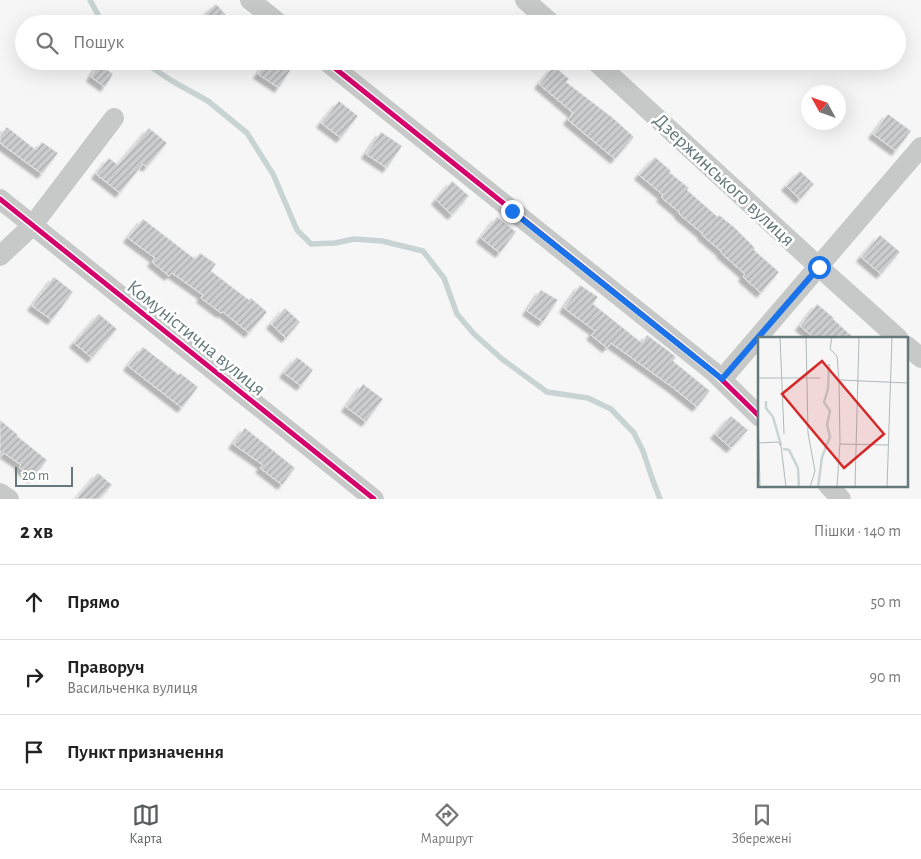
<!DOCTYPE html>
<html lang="uk">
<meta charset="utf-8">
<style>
:root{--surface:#fff;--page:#f2f2f2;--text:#222;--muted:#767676;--line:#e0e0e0;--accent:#575d5e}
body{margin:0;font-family:"Alegreya Sans",sans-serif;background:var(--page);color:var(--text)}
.compass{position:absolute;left:801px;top:85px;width:45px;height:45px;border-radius:50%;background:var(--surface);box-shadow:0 5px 20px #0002;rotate:310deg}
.scale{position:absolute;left:15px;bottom:12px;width:58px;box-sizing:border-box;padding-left:5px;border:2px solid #65797d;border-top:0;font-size:14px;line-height:18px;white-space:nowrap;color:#65797d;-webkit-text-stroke:4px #fff;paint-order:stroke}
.stop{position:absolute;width:15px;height:15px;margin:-11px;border:4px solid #1a73e8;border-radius:50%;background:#fff}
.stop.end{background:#1a73e8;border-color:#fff;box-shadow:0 1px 5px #0008}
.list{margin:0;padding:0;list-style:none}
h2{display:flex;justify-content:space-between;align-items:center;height:65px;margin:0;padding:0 20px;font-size:21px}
h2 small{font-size:16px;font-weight:400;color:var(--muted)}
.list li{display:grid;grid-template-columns:32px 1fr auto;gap:15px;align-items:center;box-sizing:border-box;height:75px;padding:0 20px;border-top:1px solid var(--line)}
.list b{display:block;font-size:19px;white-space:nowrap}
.list p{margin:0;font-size:16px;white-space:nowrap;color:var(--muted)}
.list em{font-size:16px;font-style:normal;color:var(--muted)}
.icon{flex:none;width:28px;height:28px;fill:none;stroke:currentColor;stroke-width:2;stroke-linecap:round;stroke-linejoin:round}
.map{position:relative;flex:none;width:921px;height:499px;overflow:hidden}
.search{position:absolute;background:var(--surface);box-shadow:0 5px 20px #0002;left:15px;right:15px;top:15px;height:55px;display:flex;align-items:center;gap:12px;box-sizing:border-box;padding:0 18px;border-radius:28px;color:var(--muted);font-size:19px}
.sheet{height:290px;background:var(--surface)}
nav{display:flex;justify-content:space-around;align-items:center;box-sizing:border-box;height:70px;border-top:1px solid var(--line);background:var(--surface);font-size:14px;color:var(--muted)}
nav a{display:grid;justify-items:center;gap:2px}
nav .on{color:var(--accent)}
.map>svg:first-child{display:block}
</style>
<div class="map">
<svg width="921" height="499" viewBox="0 0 921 499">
<defs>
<pattern id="building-hatch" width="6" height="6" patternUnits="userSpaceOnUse" patternTransform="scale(1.25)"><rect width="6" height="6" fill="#cbcdce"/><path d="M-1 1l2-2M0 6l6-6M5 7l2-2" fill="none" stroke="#a8abac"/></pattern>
<filter id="shadow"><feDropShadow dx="-4.5" dy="4.5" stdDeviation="1" flood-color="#0004"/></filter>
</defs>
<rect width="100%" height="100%" fill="#f6f6f6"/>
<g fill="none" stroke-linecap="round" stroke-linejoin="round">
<g stroke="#c8d3d3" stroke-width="5.5">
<path d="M90 0 103 24"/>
<path d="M142 61 172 81 208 101 247 133 273 174 297 230 311 244 335 243 354 239 382 241 423 251 444 278 457 314 474 334 502 359 547 392 588 398 611 409 634 433 643 451 652 478 660 499"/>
</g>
</g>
<g fill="url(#building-hatch)" stroke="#e6e6e6" filter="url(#shadow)">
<path d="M216 4 226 15 215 24H194Z"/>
<path d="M267 61H296L279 88 258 74Z"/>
<path d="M99 64 113 74 105 87 91 77Z"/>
<path d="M554 66 569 79 566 82 613 118 634 137 615 159 568 120 573 113 539 84Z"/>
<path d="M339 101 358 116 341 138 321 123Z"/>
<path d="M888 114 911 131 896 151 873 134Z"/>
<path d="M7 127 36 150 42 142 58 153 42 174 0 143V136Z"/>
<path d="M149 128 167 143 147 167 143 164 120 193 96 174 109 158 118 165Z"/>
<path d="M381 132 402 146 387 168 366 154Z"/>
<path d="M655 157 671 171 669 172 689 188 687 190 718 217 719 215 734 227 755 248 754 250 779 272 761 293 743 277 745 274 721 253 722 252 702 235 703 234 679 214 680 213 661 197 663 195 639 175Z"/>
<path d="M800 171 814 184 800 199 786 186Z"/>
<path d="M452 181 469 196 452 215 436 200Z"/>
<path d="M497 217 516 232 500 253 481 238Z"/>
<path d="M143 219 195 259 200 253 216 264 211 271 249 300 251 298 267 312 249 333 223 312 221 313 201 298 203 295 172 273 169 276 152 262 155 258 128 238Z"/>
<path d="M880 235 900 252 881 274 861 257Z"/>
<path d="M54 277 73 292 52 320 32 306Z"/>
<path d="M580 285 598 297 593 304 642 343 647 335 670 352 676 357 673 361 710 391 697 407 672 387 611 343 607 348 591 335 595 331 564 308Z"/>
<path d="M541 290 558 300 543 322 527 311Z"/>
<path d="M817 304 834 318 833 319 854 338H814L800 326Z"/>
<path d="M285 308 300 322 286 338 271 324Z"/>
<path d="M99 314 117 329 92 358 74 343Z"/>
<path d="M143 347 179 375 180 373 198 387 182 408 128 366Z"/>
<path d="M297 357 313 370 301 386 284 373Z"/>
<path d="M363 384 383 399 366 422 346 407Z"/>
<path d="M731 416 748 430 731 448 715 434Z"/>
<path d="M0 420 18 435 17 436 47 460 33 478 19 467 21 465 4 453 0 458Z"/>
<path d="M245 428 295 468 282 485 260 468 263 465 233 444Z"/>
<path d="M98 473 112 485 99 499H76Z"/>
</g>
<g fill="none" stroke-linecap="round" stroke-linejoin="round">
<g stroke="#c7c9c9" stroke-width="20">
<path d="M250 0 280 24"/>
<path d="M525 0 552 24"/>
<path d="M326 61 715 373 760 417"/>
<path d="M595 61 819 267 898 338"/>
<path d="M0 199 374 499"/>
<path d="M0 256 32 226 114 118"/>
<path d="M907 346 921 358"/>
<path d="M722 379 921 147"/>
<path d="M828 485 841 499"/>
<path d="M0 493 9 499"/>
</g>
<defs>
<g id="cycleway">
<path d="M326 61 715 373 760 417"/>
<path d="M0 199 374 499"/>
</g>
</defs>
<use href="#cycleway" stroke="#fff" stroke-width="8"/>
<use href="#cycleway" stroke="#d6006c" stroke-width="5"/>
</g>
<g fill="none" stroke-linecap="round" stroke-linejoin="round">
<path stroke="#1a73e8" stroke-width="6" d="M512 211 722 379 819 267"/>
</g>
<g text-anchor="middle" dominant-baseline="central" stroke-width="5" stroke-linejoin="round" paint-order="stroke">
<g font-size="20" fill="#65797d" stroke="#fff">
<text transform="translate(724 180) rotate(43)">Дзержинського вулиця</text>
<text transform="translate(196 338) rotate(39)">Комуністична вулиця</text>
</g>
</g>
<g transform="translate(758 337)">
<rect width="150" height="150" fill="#f6f6f6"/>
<path fill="none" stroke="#c8d3d3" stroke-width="2.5" d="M8 64V71L15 80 23 108M25 112 31 113 40 131 41 150M60 150 64 120 72 100 69 88 72 74 66 65 70 52 71 27"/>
<path fill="none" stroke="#afb9bb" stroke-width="1" d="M22 0 26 97M48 0 50 96 57 134 52 150M74 0 72 12 79 19 81 43 82 106 79 150M0 41H62M82 43 150 46M0 76 2 150M0 106 20 105 23 109 28 150M82 107 130 108M97 150 101 0M129 150 134 0"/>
<path fill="#d62828" fill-opacity="0.15" stroke="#d62828" stroke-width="2.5" d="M64 24 126 97 86 131 24 57Z"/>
<rect width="150" height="150" fill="none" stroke="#65797d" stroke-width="2.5"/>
</g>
</svg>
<svg class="compass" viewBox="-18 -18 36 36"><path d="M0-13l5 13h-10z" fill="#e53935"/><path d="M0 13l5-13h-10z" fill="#767676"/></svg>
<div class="scale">20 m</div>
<div class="stop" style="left:819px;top:267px"></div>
<div class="stop end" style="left:512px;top:211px"></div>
<div class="search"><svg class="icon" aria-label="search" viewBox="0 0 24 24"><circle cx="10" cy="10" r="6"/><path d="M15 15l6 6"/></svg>Пошук</div>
</div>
<section class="sheet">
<h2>2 хв<small>Пішки · 140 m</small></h2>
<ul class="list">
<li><svg class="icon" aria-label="ahead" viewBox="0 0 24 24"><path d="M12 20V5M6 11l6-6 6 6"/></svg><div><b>Прямо</b></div><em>50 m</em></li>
<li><svg class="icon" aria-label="right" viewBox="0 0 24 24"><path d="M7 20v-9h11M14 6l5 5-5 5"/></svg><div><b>Праворуч</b><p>Васильченка вулиця</p></div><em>90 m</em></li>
<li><svg class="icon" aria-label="arrive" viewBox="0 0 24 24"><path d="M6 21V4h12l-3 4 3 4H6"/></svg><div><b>Пункт призначення</b></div></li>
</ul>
</section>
<nav>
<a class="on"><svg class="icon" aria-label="map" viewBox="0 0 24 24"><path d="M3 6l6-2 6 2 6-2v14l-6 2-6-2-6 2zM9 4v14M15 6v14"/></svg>Карта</a>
<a><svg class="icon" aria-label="directions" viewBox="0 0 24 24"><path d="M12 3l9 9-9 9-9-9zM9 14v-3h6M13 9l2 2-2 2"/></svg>Маршрут</a>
<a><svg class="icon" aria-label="saved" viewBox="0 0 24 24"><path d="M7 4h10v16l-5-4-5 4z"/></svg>Збережені</a>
</nav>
